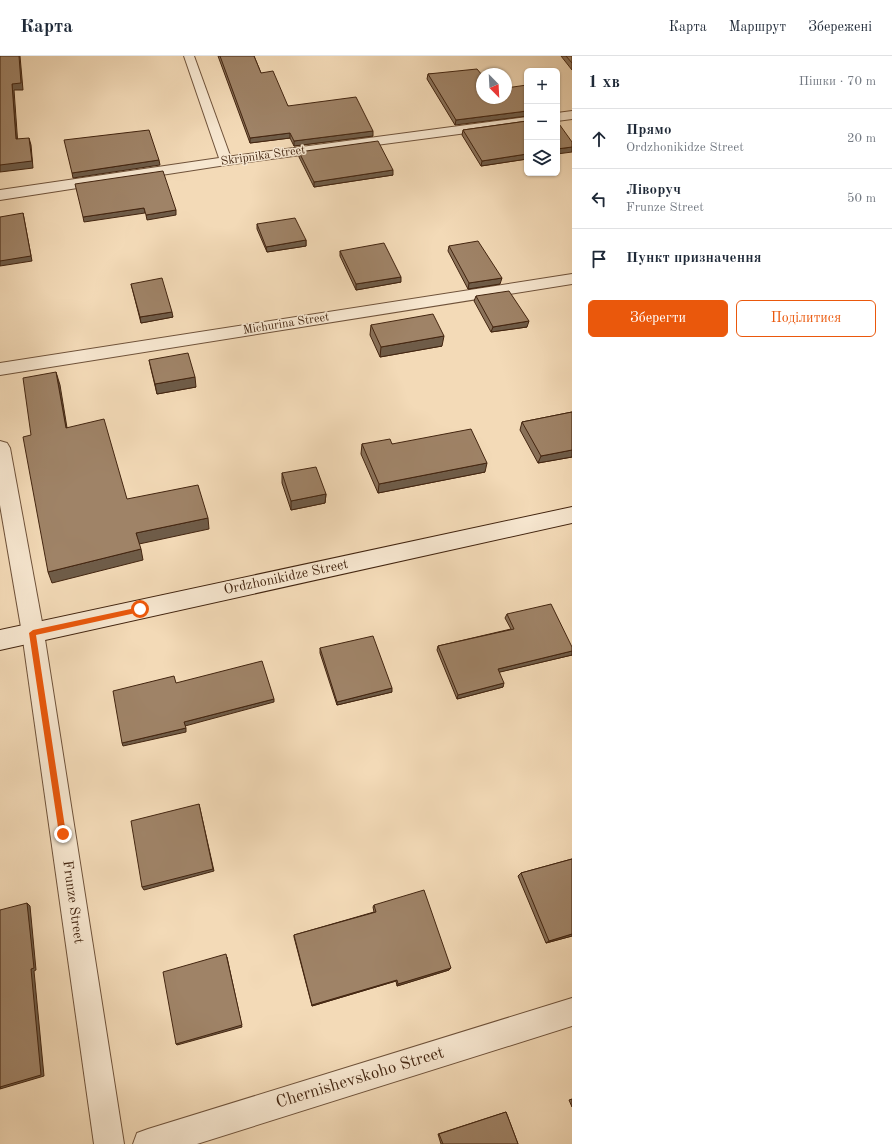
<!DOCTYPE html>
<html lang="uk">
<meta charset="utf-8">
<style>
:root{--surface:#fff;--page:#f6f6f7;--text:#1f2937;--muted:#747a83;--line:#e0e1e3;--accent:#ea580c}
body{margin:0;font-family:"Old Standard TT",serif;background:var(--page);color:var(--text)}
.controls{position:absolute;right:12px;top:12px;display:grid;overflow:hidden;border-radius:6px;box-shadow:0 1px 3px #0004}
.controls button{width:36px;height:36px;display:grid;place-items:center;padding:0;border:0;border-bottom:1px solid var(--line);background:var(--surface);color:var(--text);font:20px sans-serif}
.compass{position:absolute;left:476px;top:12px;width:36px;height:36px;border-radius:50%;background:var(--surface);box-shadow:0 1px 3px #0004;rotate:156deg}
.stop{position:absolute;width:12px;height:12px;margin:-9px;border:3px solid #ea580c;border-radius:50%;background:#fff}
.stop.end{background:#ea580c;border-color:#fff;box-shadow:0 1px 4px #0008}
.list{margin:0;padding:0;list-style:none}
h2{display:flex;justify-content:space-between;align-items:center;height:52px;margin:0;padding:0 16px;font-size:17px}
h2 small{font-size:13px;font-weight:400;color:var(--muted)}
.list li{display:grid;grid-template-columns:26px 1fr auto;gap:12px;align-items:center;box-sizing:border-box;height:60px;padding:0 16px;border-top:1px solid var(--line)}
.list b{display:block;font-size:15px;white-space:nowrap}
.list p{margin:0;font-size:13px;white-space:nowrap;color:var(--muted)}
.list em{font-size:13px;font-style:normal;color:var(--muted)}
.actions{display:flex;gap:8px;padding:12px 16px}
.actions a{flex:1;padding:9px 0;border:1px solid var(--accent);border-radius:6px;text-align:center;font-size:14px;color:var(--accent)}
.actions .main{background:var(--accent);color:#fff}
.icon{flex:none;width:22px;height:22px;fill:none;stroke:currentColor;stroke-width:2;stroke-linecap:round;stroke-linejoin:round}
.map{position:relative;flex:none;width:572px;height:1088px;overflow:hidden}
header{display:flex;align-items:center;gap:24px;box-sizing:border-box;height:56px;padding:0 20px;background:var(--surface);border-bottom:1px solid var(--line)}
header strong{font-size:19px}
nav{display:flex;gap:22px;margin-inline-start:auto;font-size:14px}
main{display:flex}
aside{flex:1;background:var(--surface)}
.map>svg:first-child{display:block}
</style>
<header>
<strong>Карта</strong>
<nav><a>Карта</a><a>Маршрут</a><a>Збережені</a></nav>
</header>
<main>
<div class="map">
<svg width="572" height="1088" viewBox="0 0 572 1088">
<rect width="100%" height="100%" fill="#f3dab7"/>
<filter id="stains"><feTurbulence type="fractalNoise" baseFrequency=".005" numOctaves="4"/><feColorMatrix values="0 0 0 0 .2 0 0 0 0 .09 0 0 0 0 .02 0 0 0 .5 -.17"/></filter>
<radialGradient id="worn" r=".72"><stop offset=".6" stop-color="#630" stop-opacity="0"/><stop offset="1" stop-color="#630" stop-opacity=".3"/></radialGradient>
<g fill="none" stroke-linecap="round" stroke-linejoin="round">
<defs>
<path id="service" d="M184 0H194L232 105 230 108 226 109 220 105Z"/>
<g id="minor">
<path d="M572 55V63L557 65V57Z"/>
<path d="M527 61V69L226 109 0 144V134L226 101Z"/>
<path d="M572 218V228L0 319V307Z"/>
<path d="M0 385 7 387 10 392 44 577 41 584 33 587 25 584 22 577 0 449Z"/>
<path d="M572 942V970L197 1088H133L137 1077 148 1073Z"/>
</g>
<path id="tertiary" d="M33 567 41 570 44 577 124 1088H94L22 577 25 570Z"/>
<path id="secondary" d="M572 451V467L0 594V574Z"/>
</defs>
<use href="#service" stroke="#6f523a" stroke-width="2"/>
<use href="#minor" stroke="#6f523a" stroke-width="2"/>
<use href="#tertiary" stroke="#6f523a" stroke-width="2"/>
<use href="#secondary" stroke="#432510" stroke-width="2"/>
<use href="#service" fill="#f7e7d0" fill-rule="evenodd"/>
<use href="#minor" fill="#f7e7d0" fill-rule="evenodd"/>
<use href="#tertiary" fill="#f7e7d0" fill-rule="evenodd"/>
<use href="#secondary" fill="#f7e7d0" fill-rule="evenodd"/>
</g>
<g fill="#897159" stroke="#432510">
<path d="M218 0H254L261 17 288 50 373 80 294 90 290 82 250 87Z"/>
<path d="M561 0H572V14Z"/>
<path d="M428 18 482 19 455 69 427 23Z"/>
<path d="M527 65V103L481 110 462 79 463 74Z"/>
<path d="M299 96 393 119 314 131 299 101Z"/>
<path d="M257 168 306 184V190L267 196 257 173Z"/>
<path d="M449 190 500 228 468 233 448 195Z"/>
<path d="M340 195 401 226 356 234 340 200Z"/>
<path d="M131 228 173 261 141 267Z"/>
<path d="M476 240 527 271 491 276 474 245Z"/>
<path d="M371 269 442 290 380 301 370 279Z"/>
<path d="M149 304 196 331 157 338 151 313Z"/>
<path d="M572 356V401L538 407 520 374 522 366Z"/>
<path d="M362 388H392L485 416 378 437 361 398Z"/>
<path d="M282 417 326 438 325 447 291 454 282 427Z"/>
<path d="M507 558 572 599 499 616 503 631 457 643 437 594 438 590 511 573 505 562Z"/>
<path d="M320 592 392 636 337 649 320 597Z"/>
<path d="M572 803V880L546 887 518 820 521 817Z"/>
<path d="M374 849 451 912 449 914 397 930 396 925 312 950 294 881V879L374 856 373 851Z"/>
<path d="M572 1043V1051L569 1044Z"/>
<path d="M506 1056 518 1088H441L438 1078Z"/>
</g>
<g fill="#6f5c48" stroke="#432510">
<path d="M19 0H20L23 34H14L18 90 16 83 12 28Z"/>
<path d="M527 55V60L455 69 456 64Z"/>
<path d="M373 75V80L294 90V85Z"/>
<path d="M290 77V82L250 87V82Z"/>
<path d="M29 82 31 89 33 112 0 116V109Z"/>
<path d="M572 91V96L557 98V93Z"/>
<path d="M527 98V103L481 110 482 105Z"/>
<path d="M159 104 160 109 73 122 72 117Z"/>
<path d="M393 114V119L314 131V126Z"/>
<path d="M144 152 145 157 84 166 83 161Z"/>
<path d="M176 154V159L147 164 146 159Z"/>
<path d="M23 157 32 205 0 210V205Z"/>
<path d="M306 184V190L267 196 266 191Z"/>
<path d="M401 221V226L356 234V228Z"/>
<path d="M502 222 500 228 468 233 469 227Z"/>
<path d="M172 256 173 261 141 267 140 261Z"/>
<path d="M529 265 527 271 491 276 493 271Z"/>
<path d="M444 280 442 290 380 301 381 291Z"/>
<path d="M56 316 60 329 69 384 66 372Z"/>
<path d="M195 321 196 331 157 338 155 328Z"/>
<path d="M572 394V401L538 407 541 400Z"/>
<path d="M487 407 485 416 378 437 379 428Z"/>
<path d="M326 438 325 447 291 454V445Z"/>
<path d="M208 462 209 473 139 488 136 477Z"/>
<path d="M141 493 143 504 52 527 48 516Z"/>
<path d="M572 595V599L496 617 498 613Z"/>
<path d="M504 627 503 631 457 643 458 639Z"/>
<path d="M392 632V636L337 649V646Z"/>
<path d="M274 643V646L185 670 184 666Z"/>
<path d="M186 672V676L123 690 122 687Z"/>
<path d="M199 748 214 815 144 834 142 831Z"/>
<path d="M27 847 30 850 36 914 34 915 44 1020 0 1033 31 913Z"/>
<path d="M572 878V880L546 887 549 885Z"/>
<path d="M227 901 242 971 177 989 176 988Z"/>
<path d="M451 912 449 914 397 930 398 928Z"/>
<path d="M397 924 396 925 312 950V949Z"/>
</g>
<g fill="#9f8367" stroke="#432510">
<path d="M0 0H19L21 27 12 28 16 83 29 82 32 105 0 109Z"/>
<path d="M220 0H254L261 17 273 15 288 50 356 41 373 75 294 85 290 77 250 82Z"/>
<path d="M566 0H572V7Z"/>
<path d="M477 13 482 19V42H506V32L527 29V55L456 64 428 18Z"/>
<path d="M527 65V98L482 105 463 74Z"/>
<path d="M557 65 572 86V91L557 93Z"/>
<path d="M149 74 159 104 72 117 64 84Z"/>
<path d="M378 85 393 114 314 126 299 96Z"/>
<path d="M163 115 176 154 146 159 144 152 83 161 75 128Z"/>
<path d="M23 157 31 200 0 205V161Z"/>
<path d="M295 162 306 184 266 191 257 168Z"/>
<path d="M478 185 502 222 469 227 449 190Z"/>
<path d="M384 187 401 221 356 228 340 195Z"/>
<path d="M162 222 172 256 140 261 131 228Z"/>
<path d="M509 235 529 265 493 271 476 240Z"/>
<path d="M433 258 444 280 381 291 371 269Z"/>
<path d="M188 297 195 321 155 328 149 304Z"/>
<path d="M56 316 66 372 104 363 127 443 198 429 208 462 136 477 141 493 48 516 23 381 31 379 23 322Z"/>
<path d="M572 356V394L541 400 522 366Z"/>
<path d="M471 373 487 407 379 428 362 388 390 383 392 388Z"/>
<path d="M316 411 326 438 291 445 282 417Z"/>
<path d="M551 548 572 591V595L498 613 504 627 458 639 438 590 514 573 507 558Z"/>
<path d="M373 580 392 632 337 646 320 592Z"/>
<path d="M262 605 274 643 184 666 186 672 122 687 113 635 174 620 176 627Z"/>
<path d="M199 748 213 813 142 831 131 765Z"/>
<path d="M572 803V878L549 885 521 817Z"/>
<path d="M424 834 451 912 398 928 397 924 312 949 294 879 376 856 374 849Z"/>
<path d="M27 847 34 912 31 913 41 1019 0 1031V854Z"/>
<path d="M226 898 242 969 176 988 163 916Z"/>
<path d="M506 1056 518 1088H443L439 1078Z"/>
</g>
<path fill="#ea580c" d="M140 551 144 553 140 556 36 579 66 778 63 782 59 778 29 577 33 574Z"/>
<g text-anchor="middle" dominant-baseline="central" stroke-width="3" stroke-linejoin="round" paint-order="stroke">
<g font-size="12" fill="#432510" stroke="#f7e7d0">
<text transform="translate(263 100) rotate(-8)">Skripnika Street</text>
<text transform="translate(286 268) rotate(-9)">Michurina Street</text>
</g>
<g font-size="14" fill="#432510" stroke="#f7e7d0">
<text transform="translate(286 521) rotate(-12)">Ordzhonikidze Street</text>
<text transform="translate(73 846) rotate(82)">Frunze Street</text>
</g>
<g font-size="17" fill="#432510" stroke="#f7e7d0">
<text transform="translate(360 1022) rotate(-17)">Chernishevskoho Street</text>
</g>
</g>
<rect width="100%" height="100%" filter="url(#stains)"/>
<rect width="100%" height="100%" fill="url(#worn)"/>
</svg>
<div class="controls">
<button>+</button>
<button>−</button>
<button><svg class="icon" aria-label="layers" viewBox="0 0 24 24"><path d="M12 4l9 5-9 5-9-5zM3 14l9 5 9-5"/></svg></button>
</div>
<svg class="compass" viewBox="-18 -18 36 36"><path d="M0-13l5 13h-10z" fill="#e53935"/><path d="M0 13l5-13h-10z" fill="#747a83"/></svg>
<div class="stop" style="left:140px;top:553px"></div>
<div class="stop end" style="left:63px;top:778px"></div>
</div>
<aside>
<h2>1 хв<small>Пішки · 70 m</small></h2>
<ul class="list">
<li><svg class="icon" aria-label="ahead" viewBox="0 0 24 24"><path d="M12 20V5M6 11l6-6 6 6"/></svg><div><b>Прямо</b><p>Ordzhonikidze Street</p></div><em>20 m</em></li>
<li><svg class="icon" aria-label="left" viewBox="0 0 24 24"><path d="M17 20v-9H6M10 6l-5 5 5 5"/></svg><div><b>Ліворуч</b><p>Frunze Street</p></div><em>50 m</em></li>
<li><svg class="icon" aria-label="arrive" viewBox="0 0 24 24"><path d="M6 21V4h12l-3 4 3 4H6"/></svg><div><b>Пункт призначення</b></div></li>
</ul>
<div class="actions"><a class="main">Зберегти</a><a>Поділитися</a></div>
</aside>
</main>
